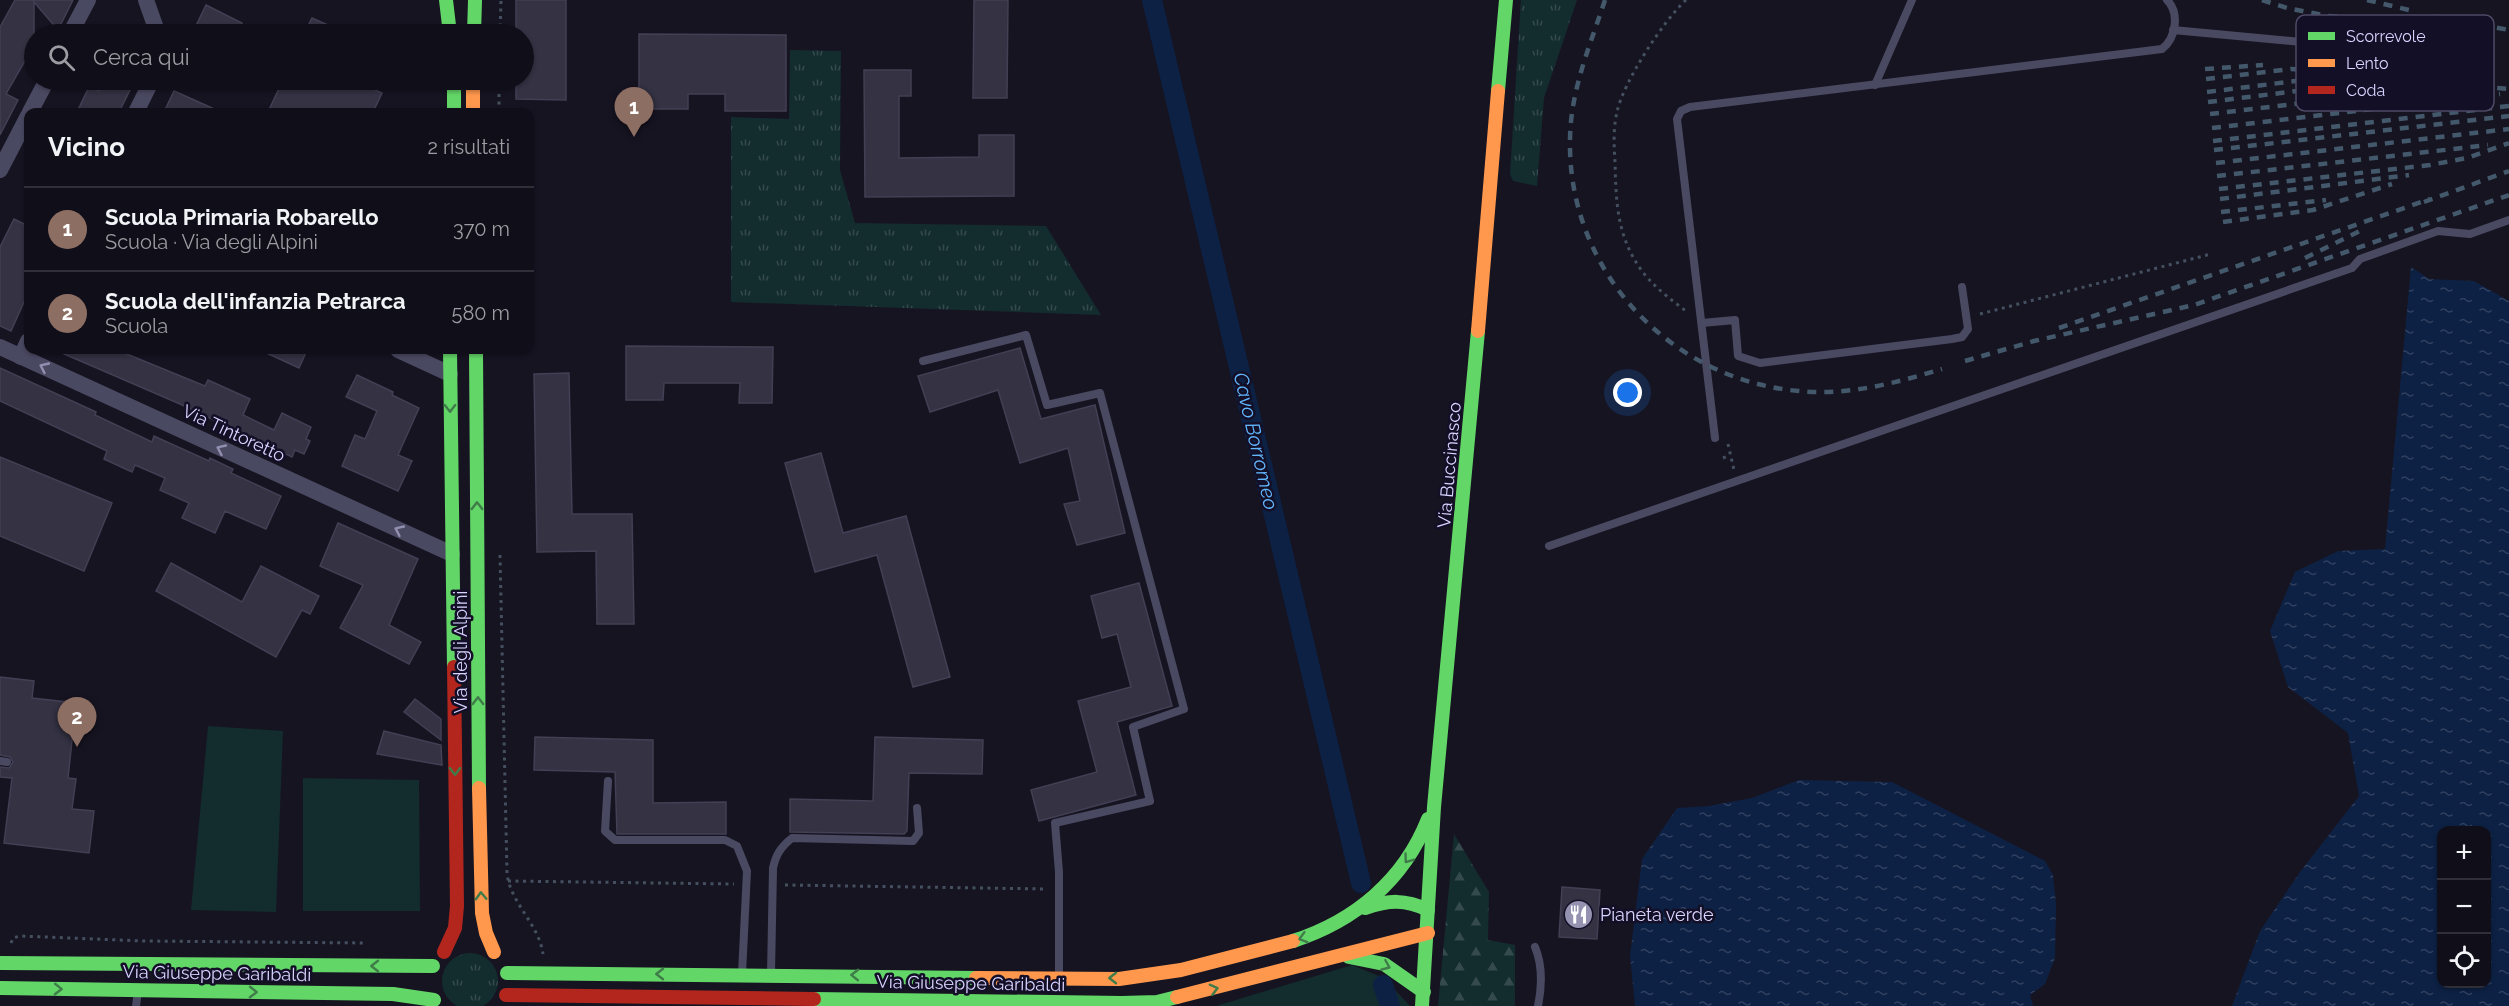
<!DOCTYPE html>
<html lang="it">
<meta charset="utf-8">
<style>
:root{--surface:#100f19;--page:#1e1d26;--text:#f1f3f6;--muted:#9c9ca2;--line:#302f38;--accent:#9591b1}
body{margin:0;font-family:Raleway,sans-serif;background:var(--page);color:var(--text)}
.controls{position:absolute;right:18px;bottom:18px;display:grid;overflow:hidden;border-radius:12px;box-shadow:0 2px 4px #0004}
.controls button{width:54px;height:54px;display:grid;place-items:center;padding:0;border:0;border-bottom:2px solid var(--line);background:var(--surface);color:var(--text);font:30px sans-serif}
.you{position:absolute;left:1628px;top:393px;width:21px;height:21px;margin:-15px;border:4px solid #fff;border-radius:50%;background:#1a73e8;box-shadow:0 0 0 9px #1a73e833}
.badge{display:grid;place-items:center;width:39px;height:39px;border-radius:50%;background:var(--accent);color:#fff;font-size:20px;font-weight:700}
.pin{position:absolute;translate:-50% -50px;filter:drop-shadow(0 2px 3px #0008)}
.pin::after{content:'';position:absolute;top:32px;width:21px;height:18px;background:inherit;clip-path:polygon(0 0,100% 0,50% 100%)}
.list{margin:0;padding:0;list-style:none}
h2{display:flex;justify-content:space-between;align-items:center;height:78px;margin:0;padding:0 24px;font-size:26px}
h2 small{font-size:20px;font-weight:400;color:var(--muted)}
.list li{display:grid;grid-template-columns:39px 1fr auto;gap:18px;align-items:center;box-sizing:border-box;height:84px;padding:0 24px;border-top:2px solid var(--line)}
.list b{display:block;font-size:22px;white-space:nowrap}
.list p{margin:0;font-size:20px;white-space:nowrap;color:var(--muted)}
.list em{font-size:20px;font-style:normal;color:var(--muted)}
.icon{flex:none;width:33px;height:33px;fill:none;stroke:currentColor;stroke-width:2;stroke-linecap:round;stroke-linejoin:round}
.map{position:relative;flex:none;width:2509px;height:1006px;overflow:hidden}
.search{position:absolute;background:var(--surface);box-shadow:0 2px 4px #0004;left:24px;top:24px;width:510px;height:66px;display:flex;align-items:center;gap:15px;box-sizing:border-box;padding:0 21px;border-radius:33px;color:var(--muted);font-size:22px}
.panel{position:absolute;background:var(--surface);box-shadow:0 2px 4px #0004;left:24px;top:108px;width:510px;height:246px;border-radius:12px}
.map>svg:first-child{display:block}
</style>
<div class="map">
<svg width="2509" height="1006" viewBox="0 0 2509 1006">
<defs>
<pattern id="grass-tufts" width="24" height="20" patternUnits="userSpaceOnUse" patternTransform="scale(1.5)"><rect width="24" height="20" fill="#132c2d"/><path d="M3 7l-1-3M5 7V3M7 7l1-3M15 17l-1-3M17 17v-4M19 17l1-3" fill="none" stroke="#354a4c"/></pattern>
<pattern id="forest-firs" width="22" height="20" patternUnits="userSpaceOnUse" patternTransform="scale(1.5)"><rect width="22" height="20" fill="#132c2d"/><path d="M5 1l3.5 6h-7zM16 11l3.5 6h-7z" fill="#354a4c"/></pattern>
<pattern id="water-ripples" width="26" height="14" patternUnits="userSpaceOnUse" patternTransform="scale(1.5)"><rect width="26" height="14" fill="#0d2144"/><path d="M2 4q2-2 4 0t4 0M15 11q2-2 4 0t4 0" fill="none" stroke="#304060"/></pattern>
</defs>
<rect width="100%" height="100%" fill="#161421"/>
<g fill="url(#grass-tufts)">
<path d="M1521 0H1577L1544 98 1537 186 1513 181 1510 174Z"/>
<path d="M790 50 841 51 840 170 855 223 1046 226 1101 315 731 302V117L789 119Z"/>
<circle cx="470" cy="981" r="28"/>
</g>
<path fill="url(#forest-firs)" d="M1454 834 1489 892 1488 940 1515 945V1006H1438Z"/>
<g fill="#132c2d">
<path d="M208 726 283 731 276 912 191 910Z"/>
<path d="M303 778 419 780 420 911H303Z"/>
<path d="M1352 965 1384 978 1410 1006H1216Z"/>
</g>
<g fill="url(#water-ripples)" fill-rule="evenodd">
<path d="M2411 267 2429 279 2474 281 2509 301V1006H2232L2260 931 2300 872 2359 796 2348 733 2288 687 2270 631 2295 572 2338 551 2385 549ZM2442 830H2486V984H2442Z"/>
<path d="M1799 780 1892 782 2045 861 2053 875 2056 904 2055 958 2045 984 2030 995 2033 1006H1635L1630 956 1642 859 1677 808 1709 806 1752 798Z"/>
</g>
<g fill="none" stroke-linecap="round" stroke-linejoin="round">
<g stroke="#0d2144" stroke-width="20">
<path d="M1152 0 1361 883"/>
<path d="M1383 985 1390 1006"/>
</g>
</g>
<g fill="#343243" stroke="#433f54" stroke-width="1.5">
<path d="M15 0H73L58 30 34 2V45L6 94 18 100 0 135V27Z"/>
<path d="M516 0H566V100L516 99V80H524V34H516Z"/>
<path d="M974 0H1008L1007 98H973Z"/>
<path d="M206 5 242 23 237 34H192Z"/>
<path d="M312 18 348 34H304Z"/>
<path d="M639 34 786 35V111H725V94H688V109H639Z"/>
<path d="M864 70H911V96H899V158L979 157V135H1014V196L865 197Z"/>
<path d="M104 80H135L119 112H77L89 87 99 91Z"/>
<path d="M283 80H378L373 89 382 93 373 112H268Z"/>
<path d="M174 91 221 112H164Z"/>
<path d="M14 219 28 226V293L11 331 0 326V247Z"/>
<path d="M626 346 773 347 772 403H739L740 383H664L663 400H626Z"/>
<path d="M1020 348 1041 419 1095 405 1125 533 1077 545 1064 504 1080 501 1068 448 1020 463 998 390 930 412 918 376Z"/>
<path d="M55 350H117L205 386 208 380 250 399 243 415 274 430 282 413 311 427 306 439 310 441 304 454 295 450 292 457 180 404Z"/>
<path d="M260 350H307L299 368Z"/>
<path d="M0 368 96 412 95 415 152 442 154 436 209 461 210 458 233 469 231 473 281 496 266 529 225 511 215 533 182 518 189 503 160 490 165 478 135 465 132 472 104 459 107 451 0 401Z"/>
<path d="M569 373 572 514H632L634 624H597L596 551 537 552 534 374Z"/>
<path d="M357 375 393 392 392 395 419 408 398 455 412 461 398 491 342 466 355 435 365 439 377 411 346 397Z"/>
<path d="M821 453 843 533 906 516 950 677 913 687 877 555 815 572 785 463Z"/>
<path d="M0 457 112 503 84 571 0 536Z"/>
<path d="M338 523 418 559 389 625 421 642 409 664 340 628 363 585 320 566Z"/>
<path d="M171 563 242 602 261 566 319 596 310 614 302 610 276 657 156 591Z"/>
<path d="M1139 583 1172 706 1117 722 1136 795 1039 821 1031 790 1097 772 1078 701 1131 687 1117 634 1102 638 1091 596Z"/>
<path d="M0 677 34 681 32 698 76 703 68 778 76 779 72 809 94 811 89 853 4 843 12 778 0 777V767L9 768 13 762 10 757 0 755Z"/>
<path d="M415 699 441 719V740L404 712Z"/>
<path d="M384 731 441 745 442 765 377 754Z"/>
<path d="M535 737 653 740V803L726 802V834H617L615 772 534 770Z"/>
<path d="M875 737 983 740 982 774 909 773 907 831 904 834 790 832V799L873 801Z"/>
<path d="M1562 887 1600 890 1597 939 1559 937Z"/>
</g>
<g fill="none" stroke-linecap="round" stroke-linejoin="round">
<g stroke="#44505f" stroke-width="3" stroke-dasharray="3 4.5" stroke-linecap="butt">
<path d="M1686 0C1663 21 1623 83 1617 112 1613 129 1614 146 1615 162 1616 203 1617 237 1642 271 1654 287 1670 299 1686 311"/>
<path d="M500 34 501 0"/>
<path d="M499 112V80"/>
<path d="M1980 314 2211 254"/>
<path d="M1728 444 1734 470"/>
<path d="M1723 458 1730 455"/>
<path d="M500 555 507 873C510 903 539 924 543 954"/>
<path d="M508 881 734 884"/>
<path d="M785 885 1046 889"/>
<path d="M11 943 13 938 20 936 144 941 367 943"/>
</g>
<g stroke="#4a4962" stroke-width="8">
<path d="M2173 30 2397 51"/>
<path d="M1875 85 1912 0"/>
<path d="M1702 323 1735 320 1738 356 1760 363 1952 339 1962 337 1968 329 1962 287"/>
<path d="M923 361 1026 335 1047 405 1100 393 1184 709 1133 727 1150 801 1055 823 1059 872V977"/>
<path d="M1715 438 1677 119 1681 111 1690 107 2162 49C2176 38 2180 13 2167 0"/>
<path d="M1549 546 2352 268 2360 259 2438 231 2470 234 2509 220"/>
<path d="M0 761 7 762"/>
<path d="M608 781 605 831 615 840H725L737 846 747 871 742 974"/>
<path d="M1535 947C1543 966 1542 986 1538 1006"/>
<path d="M771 974 773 868C776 854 781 847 792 838L913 841 919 833 917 808"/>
<path d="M136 1006 138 991"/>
</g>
<g stroke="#4a4962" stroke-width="16">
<path d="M146 0 158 34"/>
<path d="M70 34 88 0"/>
<path d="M30 112 47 80"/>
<path d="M136 112 152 80"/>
<path d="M0 170 28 116"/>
<path d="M0 347 452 554"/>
<path d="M398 350 450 374"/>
<path d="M21 357 28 341"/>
</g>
<g stroke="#63d668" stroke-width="14">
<path d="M446 0 450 34"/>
<path d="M474 34 475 0"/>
<path d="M454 80V112"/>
<path d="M1498 91 1506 0"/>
<path d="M450 350 454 667"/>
<path d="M476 350 479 788"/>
<path d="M1365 908C1389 900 1405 899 1428 910"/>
<path d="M1293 941C1355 921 1404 880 1428 819"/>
<path d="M1349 957 1384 964 1424 992"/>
<path d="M0 963 433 966"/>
<path d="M507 973 976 978"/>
<path d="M0 988 393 994 434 1000"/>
<path d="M814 999 1122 1003 1157 1002 1177 997"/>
<path d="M1422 1006 1434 807 1478 331"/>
</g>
<g stroke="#ff974d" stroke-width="14">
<path d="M473 80V112"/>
<path d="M1478 331 1498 91"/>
<path d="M479 788 482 913 486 933 494 952"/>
<path d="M976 978 1119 979 1181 970 1293 941"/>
<path d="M1177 997 1428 933"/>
</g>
<g stroke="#b3261e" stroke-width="14">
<path d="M444 952 455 928 457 906 454 667"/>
<path d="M506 995 814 999"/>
</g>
<g stroke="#43596b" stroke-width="4.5" stroke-dasharray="9 8" stroke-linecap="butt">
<path d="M1605 0C1590 46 1570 91 1570 141 1568 271 1670 380 1799 391 1847 396 1896 383 1942 369"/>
<path d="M2262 0 2287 8 2328 16 2359 18 2438 17 2509 30"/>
<path d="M2367 0 2413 11"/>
<path d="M2205 69 2263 65"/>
<path d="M2206 79 2291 69 2332 72"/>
<path d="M2207 92 2344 75 2367 76"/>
<path d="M2208 102 2386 80 2434 82"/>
<path d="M2210 114 2456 85 2509 89"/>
<path d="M2212 128 2500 94"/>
<path d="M2213 141 2509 106"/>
<path d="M2214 150 2509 116"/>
<path d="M2216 163 2509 129"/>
<path d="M2217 176 2488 145"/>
<path d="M2219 189 2430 165 2467 158 2509 143"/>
<path d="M2220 199 2409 175"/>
<path d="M2424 202 2509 171"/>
<path d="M2221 212 2326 200"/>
<path d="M2223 222 2313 210 2392 184"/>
<path d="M2305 258 2362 230"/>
<path d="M2059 328 2430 199"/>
<path d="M1965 361 2034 341 2194 305 2509 195"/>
</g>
</g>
<defs><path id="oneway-chevron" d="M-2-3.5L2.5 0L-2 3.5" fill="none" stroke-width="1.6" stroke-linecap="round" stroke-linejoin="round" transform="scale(1.5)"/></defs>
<g stroke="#928eb0">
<use href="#oneway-chevron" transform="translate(44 367) rotate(-155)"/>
<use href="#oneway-chevron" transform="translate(221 449) rotate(-155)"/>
<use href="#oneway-chevron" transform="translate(399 530) rotate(-155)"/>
</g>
<g stroke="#3f7c4a">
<use href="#oneway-chevron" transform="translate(450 408) rotate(89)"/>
<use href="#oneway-chevron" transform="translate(477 506) rotate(-90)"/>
<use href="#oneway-chevron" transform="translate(478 701) rotate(-90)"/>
<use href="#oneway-chevron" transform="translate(455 771) rotate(89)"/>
<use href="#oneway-chevron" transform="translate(1408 859) rotate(126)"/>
<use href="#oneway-chevron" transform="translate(481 896) rotate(-92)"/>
<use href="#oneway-chevron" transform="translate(1303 938) rotate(164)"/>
<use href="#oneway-chevron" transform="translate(375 966) rotate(-180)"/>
<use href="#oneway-chevron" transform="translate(1386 966) rotate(23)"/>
<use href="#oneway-chevron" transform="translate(660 974) rotate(-180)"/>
<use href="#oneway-chevron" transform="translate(855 975) rotate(-179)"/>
<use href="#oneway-chevron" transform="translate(1113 978) rotate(180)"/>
<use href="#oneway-chevron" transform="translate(58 989) rotate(1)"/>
<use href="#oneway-chevron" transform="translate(1214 989) rotate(-15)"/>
<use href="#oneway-chevron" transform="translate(253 992) rotate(1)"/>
</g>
<defs>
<symbol id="restaurant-disc" viewBox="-11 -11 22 22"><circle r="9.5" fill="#9591b1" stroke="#130f26"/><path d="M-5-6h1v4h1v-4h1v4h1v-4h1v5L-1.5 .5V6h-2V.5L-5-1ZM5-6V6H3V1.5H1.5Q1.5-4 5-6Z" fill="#fff"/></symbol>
</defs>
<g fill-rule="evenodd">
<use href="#restaurant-disc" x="1562" y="898" width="33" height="33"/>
</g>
<g text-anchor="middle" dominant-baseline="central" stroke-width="5" stroke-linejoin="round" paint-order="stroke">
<g font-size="18" fill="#d9d4ff" stroke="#130f26">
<text transform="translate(234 433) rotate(25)">Via Tintoretto</text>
<text transform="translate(1449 465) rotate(-85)">Via Buccinasco</text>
<text transform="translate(460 652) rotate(-90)">Via degli Alpini</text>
<text transform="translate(217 973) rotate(1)">Via Giuseppe Garibaldi</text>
<text transform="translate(971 983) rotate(1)">Via Giuseppe Garibaldi</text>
</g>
<g font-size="18" fill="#d9d4ff" stroke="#130f26" text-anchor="start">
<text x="1600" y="914">Pianeta verde</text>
</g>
<g font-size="20" font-style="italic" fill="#62b6ff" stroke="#130f26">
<text transform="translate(1256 441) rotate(77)">Cavo Borromeo</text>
</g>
</g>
<rect x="2296" y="15" width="198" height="96" rx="9" fill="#130f26" stroke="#4e4a67" stroke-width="1.5"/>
<rect x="2308" y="32" width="27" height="8" fill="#63d668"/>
<rect x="2308" y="59" width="27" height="8" fill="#ff974d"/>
<rect x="2308" y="86" width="27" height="8" fill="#b3261e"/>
<g font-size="16" fill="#d9d4ff">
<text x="2346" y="42">Scorrevole</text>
<text x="2346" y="69">Lento</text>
<text x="2346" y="96">Coda</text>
</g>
</svg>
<div class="controls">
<button>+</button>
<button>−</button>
<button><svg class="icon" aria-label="locate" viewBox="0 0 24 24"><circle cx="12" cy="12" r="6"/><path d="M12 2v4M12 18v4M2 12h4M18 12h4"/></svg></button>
</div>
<div class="you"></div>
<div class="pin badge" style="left:634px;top:137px;background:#8d6e63">1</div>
<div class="pin badge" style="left:77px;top:747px;background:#8d6e63">2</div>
<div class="search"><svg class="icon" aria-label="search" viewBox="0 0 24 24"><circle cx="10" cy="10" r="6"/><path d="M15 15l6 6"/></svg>Cerca qui</div>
<section class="panel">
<h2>Vicino<small>2 risultati</small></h2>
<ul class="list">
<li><span class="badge" style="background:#8d6e63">1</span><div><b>Scuola Primaria Robarello</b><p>Scuola · Via degli Alpini</p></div><em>370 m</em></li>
<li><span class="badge" style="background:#8d6e63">2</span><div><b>Scuola dell'infanzia Petrarca</b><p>Scuola</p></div><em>580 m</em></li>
</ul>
</section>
</div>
